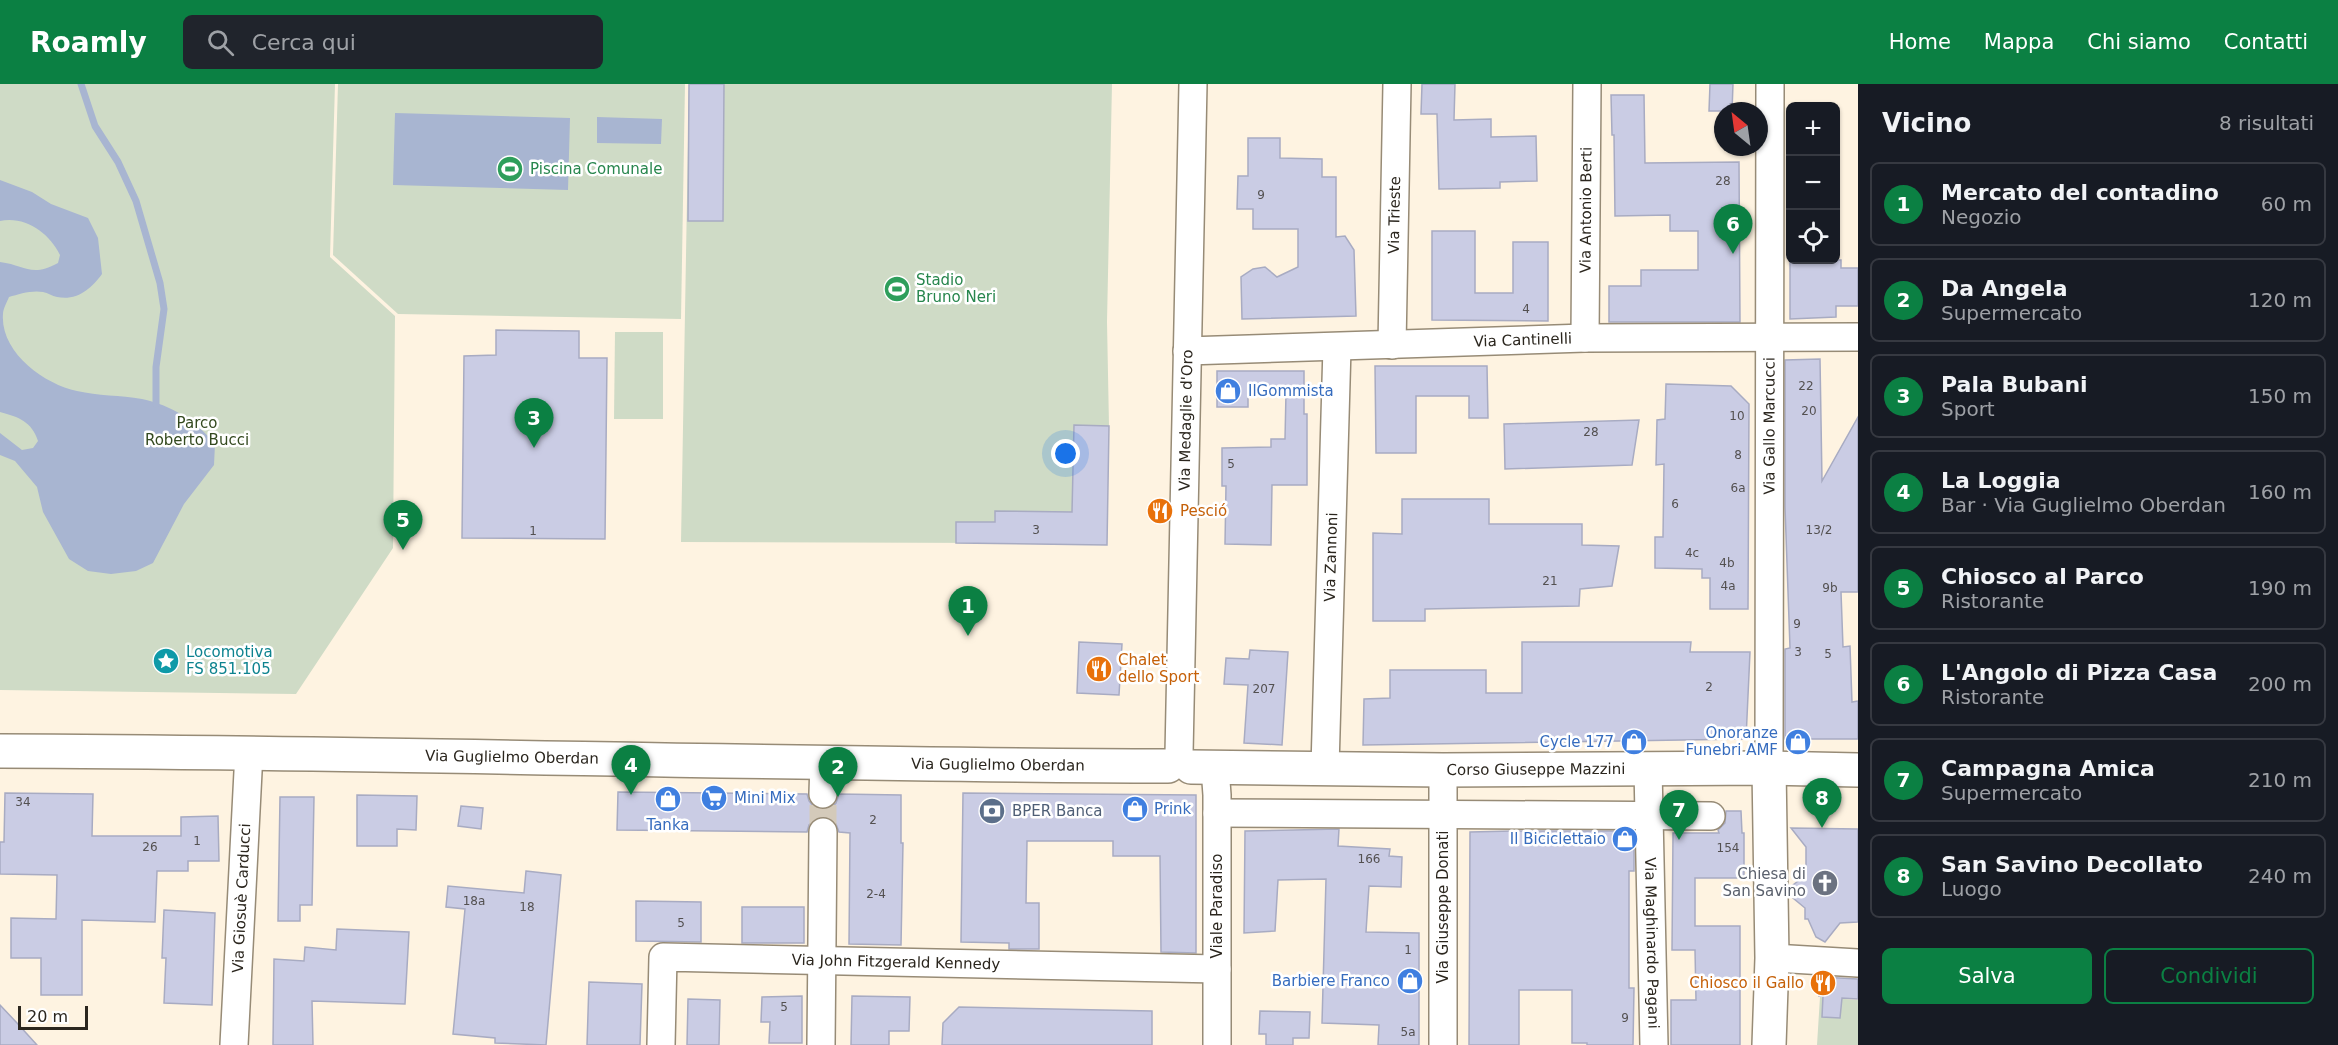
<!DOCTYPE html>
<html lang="it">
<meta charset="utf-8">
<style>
:root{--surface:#171b24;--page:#20242c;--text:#f1f3f6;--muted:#9ea1a6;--line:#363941;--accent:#0b8043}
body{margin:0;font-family:"DejaVu Sans",sans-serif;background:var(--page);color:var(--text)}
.controls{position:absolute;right:18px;top:18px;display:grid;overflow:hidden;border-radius:9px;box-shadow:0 2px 4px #0004}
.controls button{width:54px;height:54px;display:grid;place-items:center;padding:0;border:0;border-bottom:2px solid var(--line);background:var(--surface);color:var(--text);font:30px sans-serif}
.compass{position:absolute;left:1714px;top:18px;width:54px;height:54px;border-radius:50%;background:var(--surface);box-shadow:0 2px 4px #0004;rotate:331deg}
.scale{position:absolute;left:18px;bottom:15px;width:70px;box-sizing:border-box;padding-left:6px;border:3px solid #2b261e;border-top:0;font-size:16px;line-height:21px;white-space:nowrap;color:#2b261e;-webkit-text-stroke:4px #fff;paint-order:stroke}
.you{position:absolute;left:1066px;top:370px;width:21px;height:21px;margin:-15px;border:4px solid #fff;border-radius:50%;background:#1a73e8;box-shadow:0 0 0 9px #1a73e833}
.badge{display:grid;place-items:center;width:39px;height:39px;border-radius:50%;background:var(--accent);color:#fff;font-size:20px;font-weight:700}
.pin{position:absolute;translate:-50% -50px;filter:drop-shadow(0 2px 3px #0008)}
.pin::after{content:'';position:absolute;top:32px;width:21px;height:18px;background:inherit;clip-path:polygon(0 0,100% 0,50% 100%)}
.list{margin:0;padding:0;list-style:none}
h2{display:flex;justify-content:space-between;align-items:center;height:78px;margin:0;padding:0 24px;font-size:26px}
h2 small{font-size:20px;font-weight:400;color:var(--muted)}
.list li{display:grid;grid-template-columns:39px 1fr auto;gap:18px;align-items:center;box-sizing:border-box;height:84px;margin:0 12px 12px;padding:0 12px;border:2px solid var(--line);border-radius:9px}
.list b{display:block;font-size:22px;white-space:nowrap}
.list p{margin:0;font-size:20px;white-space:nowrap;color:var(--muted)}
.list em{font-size:20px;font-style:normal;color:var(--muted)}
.actions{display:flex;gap:12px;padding:18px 24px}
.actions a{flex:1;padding:14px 0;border:2px solid var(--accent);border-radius:9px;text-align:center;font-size:21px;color:var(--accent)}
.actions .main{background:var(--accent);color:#fff}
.icon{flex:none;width:33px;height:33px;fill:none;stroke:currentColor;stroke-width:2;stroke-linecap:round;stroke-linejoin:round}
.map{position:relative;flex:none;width:1858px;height:961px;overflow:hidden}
header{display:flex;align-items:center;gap:36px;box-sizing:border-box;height:84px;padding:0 30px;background:var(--accent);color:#fff}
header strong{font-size:28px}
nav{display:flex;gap:33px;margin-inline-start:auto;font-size:21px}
.search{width:420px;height:54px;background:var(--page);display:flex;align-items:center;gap:15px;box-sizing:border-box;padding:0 21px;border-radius:9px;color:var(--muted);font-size:22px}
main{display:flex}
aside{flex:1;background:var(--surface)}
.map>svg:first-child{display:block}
</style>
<header>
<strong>Roamly</strong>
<div class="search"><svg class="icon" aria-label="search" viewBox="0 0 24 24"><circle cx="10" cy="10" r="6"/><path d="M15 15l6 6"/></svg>Cerca qui</div>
<nav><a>Home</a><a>Mappa</a><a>Chi siamo</a><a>Contatti</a></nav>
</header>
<main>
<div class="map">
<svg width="1858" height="961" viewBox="0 0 1858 961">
<rect width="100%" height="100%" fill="#fef3e1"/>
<g fill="#cfdbc6">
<path d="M0 0H335L330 173 395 232 393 464 296 610 0 606Z"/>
<path d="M338 0H685L681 235 398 230 333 171Z"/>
<path d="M689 0H1112L1107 238 1109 342 1074 341 1072 434 995 427 994 459 681 458Z"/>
<path d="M615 248H663V335H614Z"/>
<path d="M1820 913 1858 916V961H1817Z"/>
</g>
<g fill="#a8b5d1">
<path d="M395 29 570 34 568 106 393 101Z"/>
<path d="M597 33 662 35 661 60 597 59Z"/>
<path d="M0 96 32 108 51 120 88 134 98 154 102 190C91 205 77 217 57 213 52 212 48 209 43 208 32 206 19 210 9 213 7 218 3 225 3 230 0 268 44 300 77 307 98 312 120 311 142 315 171 321 196 337 215 360L214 381 184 420 153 479 136 487 111 490 88 487 69 475 43 428 37 403 15 377 0 371V349L22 366 33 364 38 357C32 338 19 333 0 328V178C25 181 31 194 58 179L60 171C49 149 26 132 0 137Z"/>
</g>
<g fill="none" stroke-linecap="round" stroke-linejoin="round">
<path stroke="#a8b5d1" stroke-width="7" d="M81 0 95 42 118 78 136 117 160 199 164 225 156 283V320"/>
</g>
<g fill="#cacce4" stroke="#a8abc2" stroke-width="1.5">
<path d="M689 0H724L723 137H688Z"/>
<path d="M1422 0H1455L1454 36 1491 35V53L1536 52 1537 97 1500 98V104L1439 105 1437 30H1421Z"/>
<path d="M1710 0H1733L1732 27H1709Z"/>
<path d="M1611 11H1644L1645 79 1739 78 1740 238H1609V202H1641V186H1698V147H1670V131L1615 132 1614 51H1612Z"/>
<path d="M1248 54H1280V74L1322 75V93H1336V153L1345 152 1354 166 1356 232 1242 235 1241 193 1253 185 1265 183 1277 193 1298 183V145H1253V125H1237L1238 92H1248Z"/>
<path d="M1432 147H1475V209H1513V158H1548V237L1432 236Z"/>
<path d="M1790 176H1841V184H1858V222H1836V233L1790 235Z"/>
<path d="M496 246 579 247V274H607L605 455 462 454 464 272 496 271Z"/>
<path d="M1820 275 1822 397 1858 333V508H1841L1843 563 1850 562 1852 618 1858 617V655H1785V565L1790 564 1785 423V276Z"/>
<path d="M1375 282H1487L1488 334H1469V312H1416V369H1376Z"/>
<path d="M1217 287H1304V330H1307V401H1272L1271 461 1225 460 1226 402H1222V364L1271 363V355H1285L1286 309H1248V323H1217Z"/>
<path d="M1666 300 1731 302 1749 320 1748 525H1710V494H1702V485L1655 484V453H1663L1664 380 1656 381 1657 336 1665 335Z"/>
<path d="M1639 336 1632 381 1505 385 1504 340Z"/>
<path d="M1074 341 1109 342 1107 461 956 459V438H995V427L1072 428Z"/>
<path d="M1402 415H1489V440H1582V461L1619 462 1612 502 1580 505 1579 522 1425 525V537H1373V449L1402 450Z"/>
<path d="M1079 558 1122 560 1119 611 1077 609Z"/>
<path d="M1522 558H1691L1690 568H1750L1746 655 1363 661 1364 615 1390 614V586H1486V609H1522Z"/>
<path d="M1250 566 1288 568 1282 661 1244 659 1248 601 1224 600 1226 574 1249 575Z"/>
<path d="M618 708 807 710 809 717 814 723 823 726 831 724 836 719 839 710 901 711V759H903L901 861 849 860 850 749 839 748 836 740 830 734 823 732 815 735 809 741 807 748 617 746Z"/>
<path d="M5 709 93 710 92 752H181V733L218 732 219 777H188V787H157L155 838 82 836V911H41V874H11V834L56 835 57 791 0 790V758H4Z"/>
<path d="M963 709 1196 711V869L1161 868 1160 772H1113V757H1027L1026 819H1039V865H1009V859L961 858Z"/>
<path d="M357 711 417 712 416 746 397 745V762H357Z"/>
<path d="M280 713H314L312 821H300V837H278Z"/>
<path d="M461 722 483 724 481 745 458 742Z"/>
<path d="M1726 727H1741L1742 749H1744V794H1695V842H1740V961H1671V916H1696L1695 866H1672L1673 749H1719L1718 746 1725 739Z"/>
<path d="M1791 744 1858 745V838L1840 839 1825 858 1816 853 1808 835H1805V824L1793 814 1791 807 1793 801 1806 791V763Z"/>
<path d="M1339 745 1338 762 1390 765 1389 772 1402 773 1401 803 1369 802 1366 848 1419 849V961H1378L1379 941 1322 939 1326 795 1278 796 1275 847 1244 849 1245 747Z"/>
<path d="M1513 747H1634V787H1629V904H1634L1633 961H1587V959H1572V906H1519V961H1469L1470 748Z"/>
<path d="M526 787 561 791 546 961 495 959V954L453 950 465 825 446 823 448 802 524 809Z"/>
<path d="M636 817 701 818V858L636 857Z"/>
<rect x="742" y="823" width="62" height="36"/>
<path d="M164 826 215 829 212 921 164 919 166 874H162Z"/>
<path d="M337 845 409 848 405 920 312 917 313 961H273L274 875 304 877 305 863 336 866Z"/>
<path d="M1821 893 1858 895V915L1842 914 1840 934 1822 933 1823 912H1819Z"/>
<path d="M589 898 642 900 640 961H587Z"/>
<path d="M802 912V959H769L770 938H761L762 913Z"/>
<path d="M852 912 910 913 909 947H889V961H851Z"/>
<path d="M688 915 720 916 719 961H687Z"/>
<path d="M0 921 17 939 37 961H0Z"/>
<path d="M959 923 1152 927V961H942L943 939Z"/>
<path d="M1260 927 1310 928 1309 954H1293V961H1266V950H1259Z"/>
</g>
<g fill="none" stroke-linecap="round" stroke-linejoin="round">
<path stroke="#d4caba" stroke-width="27" stroke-dasharray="27 14" stroke-linecap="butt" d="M823 748V710"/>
<defs>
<g id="street">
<path id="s1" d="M1585 254 1587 0"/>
<path id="s2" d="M1392 261 1397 0"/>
<path id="s3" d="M1187 267 1585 254 1858 253"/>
<path id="s4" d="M1179 670 1193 0"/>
<path id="s5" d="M1325 683 1337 263"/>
<path d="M1215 684 1217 711V961"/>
<path id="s6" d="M1769 684 1770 0"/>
<path id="s7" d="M1648 685 1654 961"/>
<path d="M1443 686V961"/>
<path d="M823 710 824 678"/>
<path d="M1217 729 1711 732"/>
<path d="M1772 874 1858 879"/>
<path id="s8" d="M234 961 249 668"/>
<path id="s9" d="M661 961 663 873 1217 885"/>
<path d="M821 961 823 748"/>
</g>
<g id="secondary">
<path id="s10" d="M0 667C389 668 778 681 1168 682"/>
<path id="s11" d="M1191 683 1443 686 1769 684 1858 686"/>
<path d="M1769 961 1772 874 1769 684"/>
</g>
</defs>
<use href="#street" stroke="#978b76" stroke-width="30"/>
<use href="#secondary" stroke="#978b76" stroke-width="36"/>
<use href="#street" stroke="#fff" stroke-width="27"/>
<use href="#secondary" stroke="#fff" stroke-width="33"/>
</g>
<defs>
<symbol id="stadium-disc" viewBox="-11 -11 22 22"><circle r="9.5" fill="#2e9e5b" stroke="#fff"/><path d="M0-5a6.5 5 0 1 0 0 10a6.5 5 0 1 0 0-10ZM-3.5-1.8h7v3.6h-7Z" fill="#fff"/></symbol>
<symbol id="shop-disc" viewBox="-11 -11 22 22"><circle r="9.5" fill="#3f7fe0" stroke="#fff"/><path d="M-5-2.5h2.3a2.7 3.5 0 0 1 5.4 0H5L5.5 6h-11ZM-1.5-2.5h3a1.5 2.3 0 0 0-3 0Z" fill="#fff"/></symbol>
<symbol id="restaurant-disc" viewBox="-11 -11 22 22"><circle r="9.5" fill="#e8710a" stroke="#fff"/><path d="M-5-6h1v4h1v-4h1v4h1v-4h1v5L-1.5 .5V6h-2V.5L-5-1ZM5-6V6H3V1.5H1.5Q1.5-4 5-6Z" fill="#fff"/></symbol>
<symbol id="sight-disc" viewBox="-11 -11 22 22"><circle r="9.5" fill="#0f9aa8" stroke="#fff"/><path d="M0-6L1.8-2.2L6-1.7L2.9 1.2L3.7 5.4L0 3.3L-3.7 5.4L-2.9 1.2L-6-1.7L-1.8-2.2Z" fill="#fff"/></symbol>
<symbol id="supermarket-disc" viewBox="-11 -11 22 22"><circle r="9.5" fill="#3f7fe0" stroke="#fff"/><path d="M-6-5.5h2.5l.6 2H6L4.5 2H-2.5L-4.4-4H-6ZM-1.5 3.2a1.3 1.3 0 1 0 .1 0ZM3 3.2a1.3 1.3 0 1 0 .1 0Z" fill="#fff"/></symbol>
<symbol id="bank-disc" viewBox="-11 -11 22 22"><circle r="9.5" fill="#5c6f8a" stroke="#fff"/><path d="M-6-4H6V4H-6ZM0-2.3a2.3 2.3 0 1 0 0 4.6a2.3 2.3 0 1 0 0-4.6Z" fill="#fff"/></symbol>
<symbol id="church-disc" viewBox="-11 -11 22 22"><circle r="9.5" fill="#6b7280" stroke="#fff"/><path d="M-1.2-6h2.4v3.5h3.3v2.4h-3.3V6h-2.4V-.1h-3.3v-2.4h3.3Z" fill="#fff"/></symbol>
</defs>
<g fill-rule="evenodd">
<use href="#stadium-disc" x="495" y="70" width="30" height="30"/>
<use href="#stadium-disc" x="882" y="190" width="30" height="30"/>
<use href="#shop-disc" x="1213" y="292" width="30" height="30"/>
<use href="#restaurant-disc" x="1145" y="412" width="30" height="30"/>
<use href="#sight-disc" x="151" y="562" width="30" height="30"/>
<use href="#restaurant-disc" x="1084" y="570" width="30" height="30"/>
<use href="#shop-disc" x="1619" y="643" width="30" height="30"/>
<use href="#shop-disc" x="1783" y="643" width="30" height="30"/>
<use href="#supermarket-disc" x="699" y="699" width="30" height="30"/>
<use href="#shop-disc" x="653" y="700" width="30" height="30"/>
<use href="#shop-disc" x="1120" y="710" width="30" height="30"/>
<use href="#bank-disc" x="977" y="712" width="30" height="30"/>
<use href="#shop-disc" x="1610" y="740" width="30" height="30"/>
<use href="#church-disc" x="1810" y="784" width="30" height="30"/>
<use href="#shop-disc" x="1395" y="882" width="30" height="30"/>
<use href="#restaurant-disc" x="1808" y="884" width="30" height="30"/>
</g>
<g text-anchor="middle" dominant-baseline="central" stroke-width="5" stroke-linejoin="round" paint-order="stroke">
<g font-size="12" fill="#535050">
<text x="1723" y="97">28</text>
<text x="1261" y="111">9</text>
<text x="1526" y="225">4</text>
<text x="1806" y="302">22</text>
<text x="1809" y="327">20</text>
<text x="1737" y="332">10</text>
<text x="1591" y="348">28</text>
<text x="1738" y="371">8</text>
<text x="1231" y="380">5</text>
<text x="1738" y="404">6a</text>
<text x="1675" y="420">6</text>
<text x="1036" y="446">3</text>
<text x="1819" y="446">13/2</text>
<text x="533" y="447">1</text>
<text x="1692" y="469">4c</text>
<text x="1727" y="479">4b</text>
<text x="1550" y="497">21</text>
<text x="1728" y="502">4a</text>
<text x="1830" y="504">9b</text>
<text x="1797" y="540">9</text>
<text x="1798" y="568">3</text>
<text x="1828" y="570">5</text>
<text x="1709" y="603">2</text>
<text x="1264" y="605">207</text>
<text x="23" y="718">34</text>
<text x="873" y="736">2</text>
<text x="197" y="757">1</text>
<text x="150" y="763">26</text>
<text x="1728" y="764">154</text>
<text x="1369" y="775">166</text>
<text x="876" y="810">2-4</text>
<text x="474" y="817">18a</text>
<text x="527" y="823">18</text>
<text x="681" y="839">5</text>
<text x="1408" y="866">1</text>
<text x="784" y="923">5</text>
<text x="1625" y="934">9</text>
<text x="1408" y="948">5a</text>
</g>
<g font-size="15" fill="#27864d" stroke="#fff" text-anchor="start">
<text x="530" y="85">Piscina Comunale</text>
<text x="916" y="196">Stadio<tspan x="916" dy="17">Bruno Neri</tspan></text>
</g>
<g font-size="15" fill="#2b261e" stroke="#fff">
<text stroke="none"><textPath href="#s1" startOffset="128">Via Antonio Berti</textPath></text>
<text stroke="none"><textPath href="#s2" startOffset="130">Via Trieste</textPath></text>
<text stroke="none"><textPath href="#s3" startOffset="336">Via Cantinelli</textPath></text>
<text stroke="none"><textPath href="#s4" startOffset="334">Via Medaglie d'Oro</textPath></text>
<text stroke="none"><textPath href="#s6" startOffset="342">Via Gallo Marcucci</textPath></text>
<text stroke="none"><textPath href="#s5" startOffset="210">Via Zannoni</textPath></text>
<text stroke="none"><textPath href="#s10" startOffset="512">Via Guglielmo Oberdan</textPath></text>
<text stroke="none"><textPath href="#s10" startOffset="998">Via Guglielmo Oberdan</textPath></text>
<text stroke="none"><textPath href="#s11" startOffset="345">Corso Giuseppe Mazzini</textPath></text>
<text stroke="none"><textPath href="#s8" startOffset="147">Via Giosuè Carducci</textPath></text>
<text transform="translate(1217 822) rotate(-90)">Viale Paradiso</text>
<text transform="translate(1443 823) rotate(-90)">Via Giuseppe Donati</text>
<text stroke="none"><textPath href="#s7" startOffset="174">Via Maghinardo Pagani</textPath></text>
<text stroke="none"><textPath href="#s9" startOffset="321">Via John Fitzgerald Kennedy</textPath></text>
</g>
<g font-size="15" fill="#366cbe" stroke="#fff" text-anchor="end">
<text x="1248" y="307" text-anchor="start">IlGommista</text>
<text x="1778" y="649">Onoranze<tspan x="1778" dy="17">Funebri AMF</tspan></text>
<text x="1614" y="658">Cycle 177</text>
<text x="734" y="714" text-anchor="start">Mini Mix</text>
<text x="1154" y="725" text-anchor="start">Prink</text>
<text x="668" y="741" text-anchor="middle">Tanka</text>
<text x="1606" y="755">Il Biciclettaio</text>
<text x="1390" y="897">Barbiere Franco</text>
</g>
<g font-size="15" fill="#33491f" stroke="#fff">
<text x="197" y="339">Parco<tspan x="197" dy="17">Roberto Bucci</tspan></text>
</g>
<g font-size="15" fill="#c56008" stroke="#fff" text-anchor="start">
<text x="1180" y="427">Pesció</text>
<text x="1118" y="576">Chalet<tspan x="1118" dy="17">dello Sport</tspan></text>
<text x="1804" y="899" text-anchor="end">Chiosco il Gallo</text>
</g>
<g font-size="15" fill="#0d838f" stroke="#fff" text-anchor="start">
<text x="186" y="568">Locomotiva<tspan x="186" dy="17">FS 851.105</tspan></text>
</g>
<g font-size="15" fill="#4e5e75" stroke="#fff" text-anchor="start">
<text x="1012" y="727">BPER Banca</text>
</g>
<g font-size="15" fill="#5b616d" stroke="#fff" text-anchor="end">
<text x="1806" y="790">Chiesa di<tspan x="1806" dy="17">San Savino</tspan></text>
</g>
</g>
</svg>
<div class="controls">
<button>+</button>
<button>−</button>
<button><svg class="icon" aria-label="locate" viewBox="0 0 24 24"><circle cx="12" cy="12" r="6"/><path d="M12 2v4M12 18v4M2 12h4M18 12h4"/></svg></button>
</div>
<svg class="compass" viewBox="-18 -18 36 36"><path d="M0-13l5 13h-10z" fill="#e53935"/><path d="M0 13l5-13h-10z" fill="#9ea1a6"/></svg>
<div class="scale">20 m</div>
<div class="you"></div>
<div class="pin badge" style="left:968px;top:552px">1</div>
<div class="pin badge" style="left:838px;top:713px">2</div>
<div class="pin badge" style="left:534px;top:364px">3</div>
<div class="pin badge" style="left:631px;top:711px">4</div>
<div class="pin badge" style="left:403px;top:466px">5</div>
<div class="pin badge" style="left:1733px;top:170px">6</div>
<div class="pin badge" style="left:1679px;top:756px">7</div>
<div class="pin badge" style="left:1822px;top:744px">8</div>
</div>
<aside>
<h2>Vicino<small>8 risultati</small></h2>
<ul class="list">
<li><span class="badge">1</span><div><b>Mercato del contadino</b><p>Negozio</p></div><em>60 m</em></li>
<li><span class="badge">2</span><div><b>Da Angela</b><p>Supermercato</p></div><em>120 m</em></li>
<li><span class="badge">3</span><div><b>Pala Bubani</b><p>Sport</p></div><em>150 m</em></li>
<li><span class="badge">4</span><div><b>La Loggia</b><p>Bar · Via Guglielmo Oberdan</p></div><em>160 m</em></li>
<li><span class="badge">5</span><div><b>Chiosco al Parco</b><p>Ristorante</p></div><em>190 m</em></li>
<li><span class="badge">6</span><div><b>L'Angolo di Pizza Casa</b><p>Ristorante</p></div><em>200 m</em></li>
<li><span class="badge">7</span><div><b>Campagna Amica</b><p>Supermercato</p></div><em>210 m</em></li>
<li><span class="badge">8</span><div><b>San Savino Decollato</b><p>Luogo</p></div><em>240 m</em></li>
</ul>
<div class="actions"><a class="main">Salva</a><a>Condividi</a></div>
</aside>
</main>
